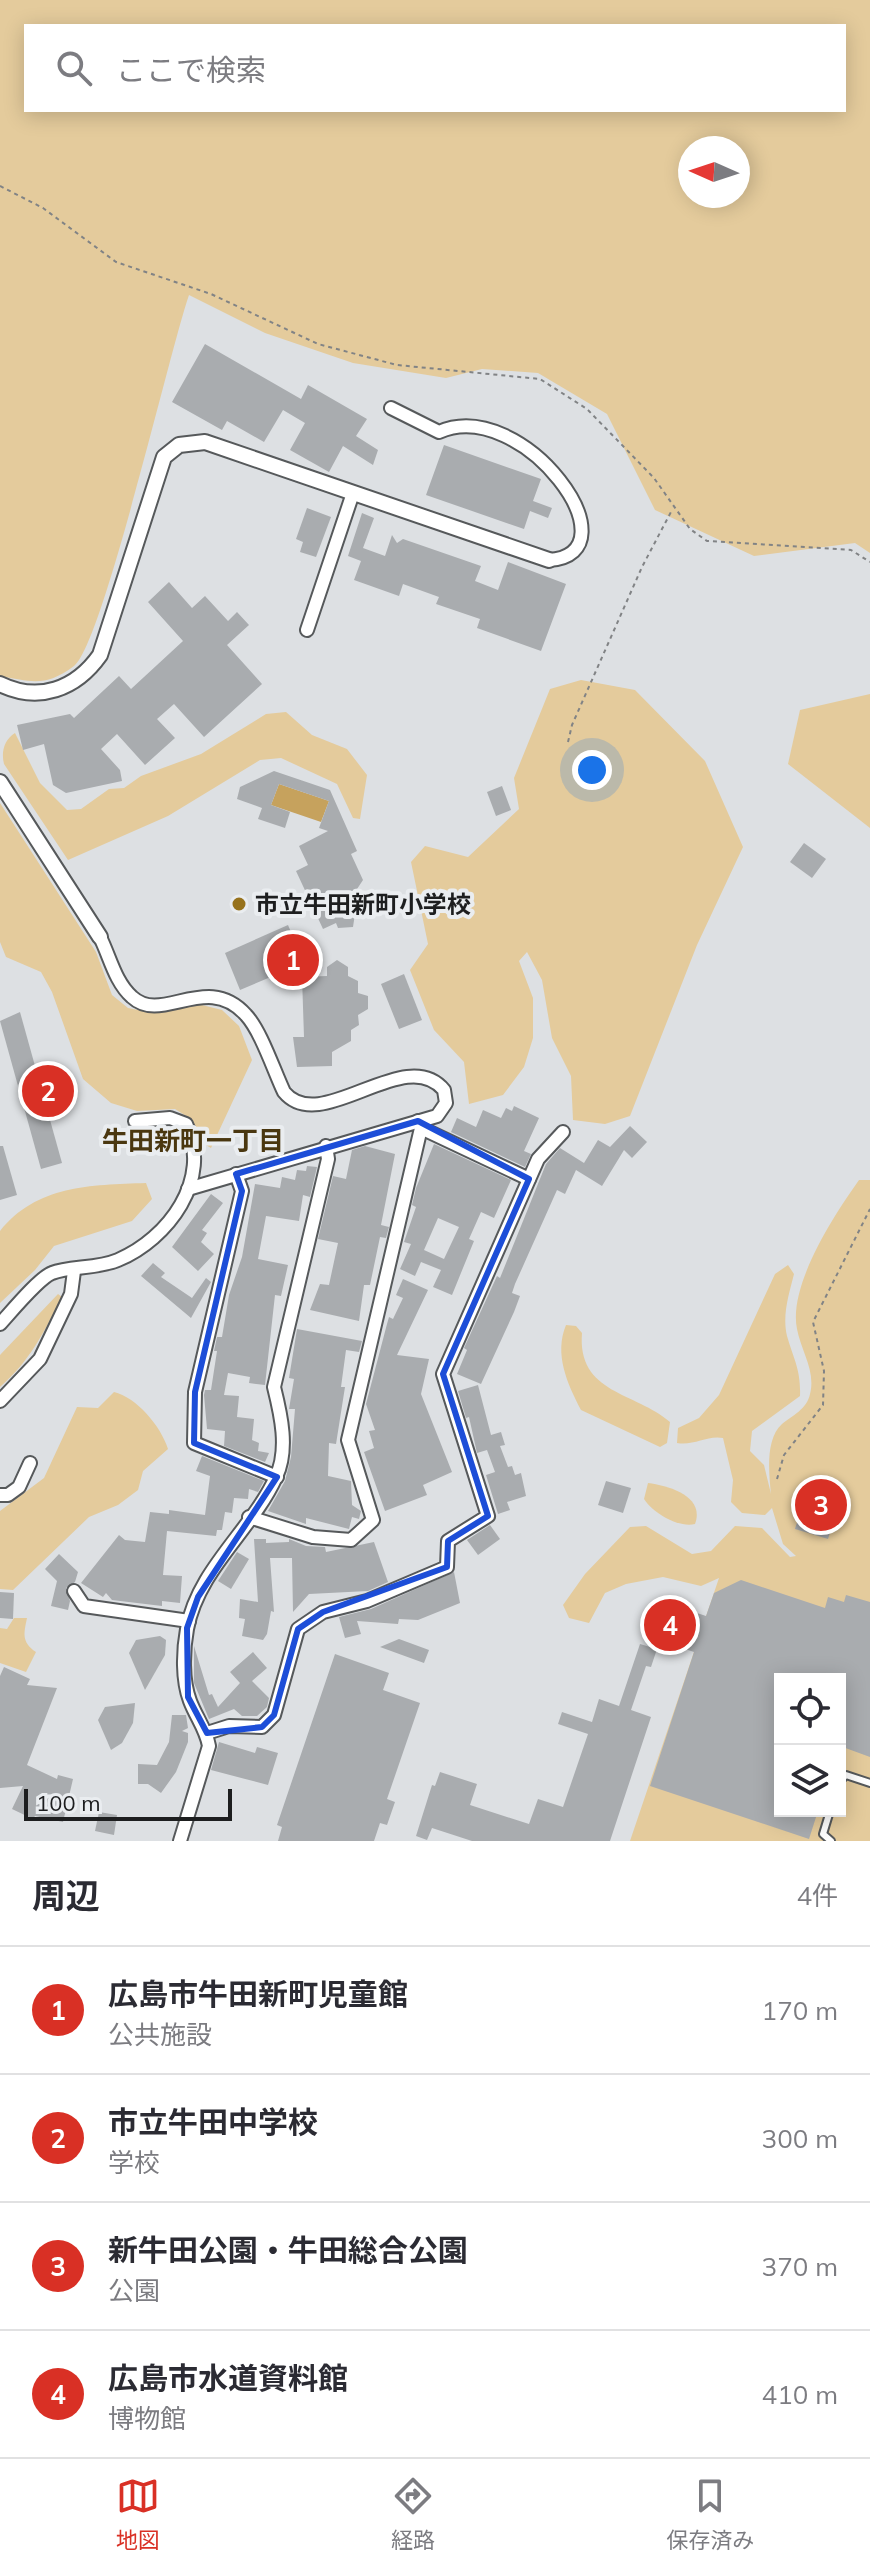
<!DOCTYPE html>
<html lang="ja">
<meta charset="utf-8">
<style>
:root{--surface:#fff;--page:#f2f2f3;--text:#2b2b33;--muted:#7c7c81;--line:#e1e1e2;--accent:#d93025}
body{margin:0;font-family:Mulish,"Noto Sans JP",sans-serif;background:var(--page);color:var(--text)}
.controls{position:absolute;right:24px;bottom:24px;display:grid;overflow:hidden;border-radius:0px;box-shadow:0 4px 20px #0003}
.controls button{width:72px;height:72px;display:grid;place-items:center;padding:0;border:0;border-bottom:2px solid var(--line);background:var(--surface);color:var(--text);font:40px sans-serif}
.compass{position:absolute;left:678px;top:136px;width:72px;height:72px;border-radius:50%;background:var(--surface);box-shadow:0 4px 20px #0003;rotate:273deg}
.scale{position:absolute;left:24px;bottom:20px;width:208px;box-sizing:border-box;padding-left:8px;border:4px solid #1d1e1f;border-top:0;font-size:22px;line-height:28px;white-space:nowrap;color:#1d1e1f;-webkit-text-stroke:6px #eaedf0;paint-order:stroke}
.you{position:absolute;left:592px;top:770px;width:28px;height:28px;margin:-20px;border:6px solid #fff;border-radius:50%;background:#1a73e8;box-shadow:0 0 0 12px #1a73e833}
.badge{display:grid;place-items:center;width:52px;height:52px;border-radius:50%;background:var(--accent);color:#fff;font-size:26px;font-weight:700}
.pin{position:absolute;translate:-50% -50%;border:4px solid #fff;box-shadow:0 2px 8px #0006}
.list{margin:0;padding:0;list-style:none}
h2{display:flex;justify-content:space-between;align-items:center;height:104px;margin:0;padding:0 32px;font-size:34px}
h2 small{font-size:26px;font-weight:400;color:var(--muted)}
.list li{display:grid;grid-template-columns:52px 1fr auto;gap:24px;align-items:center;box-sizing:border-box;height:128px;padding:0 32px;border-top:2px solid var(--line)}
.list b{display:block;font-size:30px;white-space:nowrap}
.list p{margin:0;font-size:26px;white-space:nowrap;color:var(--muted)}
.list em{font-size:26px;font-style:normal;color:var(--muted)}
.icon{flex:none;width:44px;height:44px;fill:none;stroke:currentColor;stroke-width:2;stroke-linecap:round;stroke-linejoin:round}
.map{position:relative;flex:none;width:870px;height:1841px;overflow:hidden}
.search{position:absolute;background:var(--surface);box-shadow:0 4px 20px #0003;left:24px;right:24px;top:24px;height:88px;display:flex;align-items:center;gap:20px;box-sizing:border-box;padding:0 28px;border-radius:0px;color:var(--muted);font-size:30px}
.sheet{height:616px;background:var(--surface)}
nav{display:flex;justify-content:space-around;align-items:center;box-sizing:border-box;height:112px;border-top:2px solid var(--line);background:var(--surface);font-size:22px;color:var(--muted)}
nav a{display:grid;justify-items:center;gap:4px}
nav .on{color:var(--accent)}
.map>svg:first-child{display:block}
</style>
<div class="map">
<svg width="870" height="1841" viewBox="0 0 870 1841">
<rect width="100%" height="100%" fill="#dde0e3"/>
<g fill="#e4cb9c" fill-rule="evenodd">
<path d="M0 0H870V553L855 543 754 556 655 510 607 414 538 373 482 369 446 378 353 363 265 333 189 295C170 350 102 646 74 666 46 687 32 682 0 676ZM26 26H844V110H26ZM690 148H738V196H690Z"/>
<path d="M581 680 635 690 705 761 743 847 697 945 630 1116 605 1124 573 1120 571 1076 552 1038 542 980 527 952 519 961 533 998V1038L524 1067 503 1095 469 1104 464 1062 434 1030 410 970 428 944 411 862 425 846 468 857 519 809 514 778 550 689Z"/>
<path d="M870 694V828L788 764 800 710Z"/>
<path d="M286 712 312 735 347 749 367 775 360 819 353 818 337 784 281 758 260 760 168 816 68 860 4 764C1 752 4 740 15 733L40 783 67 810 81 809 109 789 124 788 141 776 201 754 266 714Z"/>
<path d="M0 803 96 952 112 995 128 1008 149 1012 198 1004 222 1010 239 1026 252 1060 211 1148 199 1141 191 1119 175 1109 137 1111 111 1103 83 1079 52 992 41 972 6 957 0 942Z"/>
<path d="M859 1180H870V1841H630L719 1578 701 1586 663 1577 626 1584 605 1593 589 1623 569 1618 563 1605 585 1574 630 1527 646 1526 692 1554 711 1551 735 1526 762 1528 790 1557 796 1556 783 1544 772 1508 765 1515 742 1513 731 1502 733 1480 723 1438C707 1435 694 1446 677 1443L678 1428 699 1418 719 1395 775 1274 788 1265 794 1274C789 1294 782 1315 787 1336 794 1360 801 1370 800 1396L752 1431 750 1451 764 1465 771 1494C769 1474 765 1439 782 1424 792 1416 807 1409 810 1394 816 1371 801 1351 797 1329 788 1285 835 1214 859 1180ZM780 1679H840V1811H780Z"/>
<path d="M146 1183 152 1199 132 1221 54 1246 35 1270 0 1303V1231C37 1185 90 1185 146 1183Z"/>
<path d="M58 1294 62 1297C44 1332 30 1361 0 1387V1355Z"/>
<path d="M566 1325 576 1326 582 1333C577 1394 636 1392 670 1422L667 1443 660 1447 581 1410C567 1383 554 1354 566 1325Z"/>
<path d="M114 1392C136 1397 161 1426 168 1449L143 1471 138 1490 118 1505 89 1517 13 1590 0 1589V1511L44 1478 77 1407 98 1408Z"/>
<path d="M648 1483C671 1486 705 1497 695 1524 678 1528 653 1513 644 1499Z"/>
<path d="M14 1618H27C24 1633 21 1642 36 1652L26 1672 0 1663V1628L7 1629Z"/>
</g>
<path fill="#c6a25d" d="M279 784 329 801 321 822 271 805Z"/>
<g fill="#a9acaf" fill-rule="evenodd">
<path d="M205 344 301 399 308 385 367 419 356 436 378 450 373 465 343 446 329 472 290 450 305 423 283 410 264 442 227 421 222 430 172 402Z"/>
<path d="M444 445 541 479 533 501 552 508 548 518 530 511 524 529 426 495Z"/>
<path d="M307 508 331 517 316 557 300 552 303 542 296 539Z"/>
<path d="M362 513 374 518 363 548 385 556 392 535 397 543 403 539 481 566 475 581 498 590 508 562 566 584 541 651 477 628 480 619 436 604 439 597 403 584 399 596 354 580 361 561 348 556Z"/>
<path d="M169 582 192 608 205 596 228 621 237 612 249 625 227 645 262 684 204 737 174 704 157 719 175 738 145 765 117 734 101 749 120 770 122 781 66 793 53 785 44 744 23 750 17 725 70 714 74 718 119 676 131 689 183 641 148 602Z"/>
<path d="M274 771 330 790 357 851 351 854 363 880 357 889 362 899 356 907 353 927 338 928 336 923 323 929 296 871 308 865 299 846 328 831 319 828 329 801 279 784 271 805 290 812 285 828 258 819 262 808 237 799 240 787Z"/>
<path d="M502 786 511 810 496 816 487 792Z"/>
<path d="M804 843 826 859 812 878 790 862Z"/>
<path d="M288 925 304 963 240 990 225 953Z"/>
<path d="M337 960 348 967V976L358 981V993L368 996V1009L358 1015 359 1025 351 1030V1041L332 1052V1066L297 1067 293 1037H304L302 977 327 976V967Z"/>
<path d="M404 974 422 1020 399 1029 381 984Z"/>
<path d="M20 1012 62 1163 41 1169 0 1021Z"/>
<path d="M514 1106 539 1118 524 1151 531 1154 525 1167 451 1132 457 1118 476 1127 483 1110 501 1118 506 1108 512 1111Z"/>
<path d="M630 1126 647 1142 632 1158 624 1150 602 1186 576 1170 565 1194 557 1190 515 1284 512 1293 520 1296 514 1312 481 1384 457 1374 467 1350 464 1348 497 1276 500 1278 546 1164 560 1148 584 1163 598 1140 610 1147Z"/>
<path d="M434 1144 511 1180 494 1218 481 1212 469 1239 474 1241 452 1295 433 1287 441 1270 421 1262 415 1276 400 1269 411 1244 404 1242 416 1207 412 1205 416 1188ZM438 1218 459 1227 444 1259 424 1250Z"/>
<path d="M0 1146H3L17 1195 0 1200Z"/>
<path d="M365 1146 395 1154 381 1225 389 1227 386 1238 380 1237 370 1285H364L359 1321 310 1310 320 1284 329 1285 338 1243 318 1239 333 1176 346 1179 352 1150Z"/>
<path d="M307 1166 317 1167 310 1197 303 1195 299 1221 266 1216 258 1259 288 1265 281 1296 275 1295 265 1385 249 1383 250 1377 228 1373 224 1395 239 1396 237 1417 254 1419 252 1440 259 1443 258 1451 269 1453 265 1462 224 1446 225 1431 207 1429 204 1395 205 1390H211L217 1351H214L217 1337H222L229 1295 242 1257 255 1184 280 1188 282 1177 295 1180 297 1170 306 1171Z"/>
<path d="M211 1194 223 1203 202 1230 207 1233 201 1242 214 1254 198 1271 172 1247Z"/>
<path d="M153 1263 165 1273 161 1277 192 1298 206 1278 211 1282 191 1318 141 1276Z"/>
<path d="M403 1279 428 1290 397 1355 429 1359 421 1394 452 1472 423 1485 427 1495 385 1511 364 1452 374 1448 369 1431 375 1430 366 1404 387 1324 389 1317 393 1319 403 1298 396 1295Z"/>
<path d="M297 1329 362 1341 359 1352 346 1350 341 1387H345L336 1444 329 1443 328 1476 351 1481 352 1505 361 1511 359 1519 352 1517 349 1529 306 1518V1524L268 1511 285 1481 291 1457 295 1409H289L294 1379 289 1378Z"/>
<path d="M478 1385 491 1435 501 1432 505 1445 500 1446 508 1467 512 1466 515 1475 521 1473 526 1496 507 1502 510 1510 498 1514 486 1475 495 1472 487 1450 477 1453 469 1417 466 1418 458 1391Z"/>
<path d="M202 1456 264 1481 258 1492 249 1489 248 1499 234 1498 232 1513 225 1512 222 1530H217L216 1536 167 1531 163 1575 182 1576 180 1603 162 1601V1606L112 1600 106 1593 103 1597 81 1583 119 1535 125 1540 145 1542 150 1512 169 1514V1510L205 1515 210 1476 196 1471Z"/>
<path d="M606 1481 631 1488 623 1513 598 1505Z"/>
<path d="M816 1489 841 1498 828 1539 795 1529 802 1506 809 1508Z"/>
<path d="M490 1525 500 1539 478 1555 467 1540Z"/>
<path d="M254 1539H266V1543L289 1542V1539L306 1546 325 1547 326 1552 374 1542 388 1582 368 1591 309 1594 293 1612 292 1558H270L274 1612 271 1611 267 1634 263 1640 242 1636 245 1619 239 1618 240 1599 258 1602Z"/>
<path d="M237 1552 249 1559 231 1589 218 1581Z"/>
<path d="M59 1554 78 1572 75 1582 66 1588 70 1601 68 1610 51 1606 57 1581 45 1569Z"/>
<path d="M454 1572 460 1603 418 1620 399 1619 398 1624 357 1621 361 1634 345 1638 339 1617 371 1609Z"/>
<path d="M741 1580 825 1608 828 1597 844 1602 846 1595 870 1602V1757L840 1746V1679H780V1811H818L809 1839 650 1786 694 1652 655 1639 667 1603 706 1616 714 1593Z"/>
<path d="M0 1592 14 1593 13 1619 0 1618Z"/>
<path d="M160 1636 166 1640 165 1655 145 1690 129 1653 136 1640Z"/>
<path d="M399 1639 429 1650 424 1663 380 1647Z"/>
<path d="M640 1644 657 1649 651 1667 646 1666 631 1710 651 1717 610 1841H472L432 1828 427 1840 416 1836 432 1785 435 1786 440 1772 477 1784 470 1805 529 1824 538 1799 563 1807 588 1734 558 1724 562 1712 592 1722 599 1699 619 1706Z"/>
<path d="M194 1646 209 1695 212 1694 218 1707 240 1683 230 1672 253 1652 267 1668 252 1681 269 1698 267 1707 257 1716H242L234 1709 209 1719 194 1683Z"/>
<path d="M335 1654 389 1673 383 1690 420 1703 387 1799 395 1802 387 1825 380 1823 374 1841H278L282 1827 277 1825Z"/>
<path d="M4 1667 30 1679 27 1685 57 1688 27 1765 57 1779 58 1775 73 1779 63 1822 35 1816 33 1819 12 1809 23 1786 0 1788V1676Z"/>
<path d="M135 1703 133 1723 122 1743 111 1750 98 1720 105 1707Z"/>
<path d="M172 1715H186L188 1728 182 1731 188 1733V1742L176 1772 161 1793 148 1784H138V1764L157 1765 169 1742Z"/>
<path d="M219 1742 255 1753 257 1747 278 1753 268 1785 211 1770Z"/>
<path d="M99 1812 117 1815 114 1835 95 1831Z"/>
</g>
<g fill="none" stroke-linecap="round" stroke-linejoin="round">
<defs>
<g id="service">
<path d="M840 1781 846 1775 870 1783"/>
<path d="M830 1811 823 1834 831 1841"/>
</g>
<g id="minor">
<path d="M391 408 439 432C523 395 639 554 549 560"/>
<path d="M307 630 353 493"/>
<path d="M100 937C110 957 115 982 132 997 162 1025 207 971 246 1015 261 1031 274 1071 284 1092 321 1137 405 1043 444 1090L446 1103 437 1116 188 1189"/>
<path d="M421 1128 529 1179"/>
<path d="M236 1174 242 1191 195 1392 194 1443 277 1477"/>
<path d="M0 1324C11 1312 39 1278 52 1273 69 1266 97 1269 118 1260 168 1239 213 1179 186 1124L170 1118 135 1121"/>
<path d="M0 1401 40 1359 71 1294 74 1271"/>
<path d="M0 1495H8L19 1487 30 1463"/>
<path d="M249 1517 313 1537 351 1540 373 1520 348 1440 421 1128 418 1121"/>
<path d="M74 1591 84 1606 189 1621"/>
<path d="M207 1733 229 1726 262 1727 274 1715 298 1629 323 1612 367 1601 447 1567 448 1541 488 1516 443 1374 538 1159 563 1132"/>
<path d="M180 1841 209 1746C206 1729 196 1717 190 1701 182 1680 183 1651 187 1629 198 1569 252 1530 276 1477 289 1450 281 1415 274 1387L328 1159 326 1146"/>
</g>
<g id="tertiary">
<path d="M0 684C39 703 76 689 100 655L164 457 179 445 205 442 549 560"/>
<path d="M0 782 100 937"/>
</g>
</defs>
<use href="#service" stroke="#56595b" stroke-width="10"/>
<use href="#minor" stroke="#56595b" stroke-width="16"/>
<use href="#tertiary" stroke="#56595b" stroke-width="18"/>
<g stroke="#818385" stroke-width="2" stroke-dasharray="4 4" stroke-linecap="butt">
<path d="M0 186 43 208 116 262 211 294 318 344 397 365 540 379 587 409 654 478 690 529 707 541 851 550 870 562"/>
<path d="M568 742 572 725 642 567 672 510"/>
<path d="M777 1479 784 1455 823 1405 824 1371 813 1322 870 1209"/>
</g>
<use href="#service" stroke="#fff" stroke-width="6"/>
<use href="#minor" stroke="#fff" stroke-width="12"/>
<use href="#tertiary" stroke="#fff" stroke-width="14"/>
</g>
<path fill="none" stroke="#1d4ed8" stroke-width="6" stroke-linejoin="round" d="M418 1121 529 1179 443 1374 488 1516 448 1541 447 1567 323 1612 298 1629 274 1715 262 1727 207 1733 188 1697 187 1628 198 1597 277 1477 194 1443 195 1392 242 1191 236 1174Z"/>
<circle fill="#97721c" stroke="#eaedf0" stroke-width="3" cx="239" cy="904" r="8"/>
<g text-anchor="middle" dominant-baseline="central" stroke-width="8" stroke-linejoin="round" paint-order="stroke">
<g font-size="24" font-weight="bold" fill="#1d1e1f" stroke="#eaedf0" text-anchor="start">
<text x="255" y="904">市立牛田新町小学校</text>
</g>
<g font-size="26" font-weight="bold" fill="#4a3710" stroke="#eaedf0">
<text x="193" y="1140">牛田新町一丁目</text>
</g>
</g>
</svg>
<div class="controls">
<button><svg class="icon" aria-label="locate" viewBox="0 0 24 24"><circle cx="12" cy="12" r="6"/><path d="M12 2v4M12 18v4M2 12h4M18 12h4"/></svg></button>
<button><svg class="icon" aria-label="layers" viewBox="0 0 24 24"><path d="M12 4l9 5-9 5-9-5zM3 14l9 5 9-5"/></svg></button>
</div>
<svg class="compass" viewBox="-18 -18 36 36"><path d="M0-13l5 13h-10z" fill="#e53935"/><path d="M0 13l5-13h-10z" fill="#7c7c81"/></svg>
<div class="scale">100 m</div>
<div class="you"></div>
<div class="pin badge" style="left:293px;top:960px">1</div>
<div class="pin badge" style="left:48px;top:1091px">2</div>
<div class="pin badge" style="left:821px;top:1505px">3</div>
<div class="pin badge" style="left:670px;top:1625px">4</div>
<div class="search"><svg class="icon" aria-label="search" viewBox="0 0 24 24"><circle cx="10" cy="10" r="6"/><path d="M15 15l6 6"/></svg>ここで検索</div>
</div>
<section class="sheet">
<h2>周辺<small>4件</small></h2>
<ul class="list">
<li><span class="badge">1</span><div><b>広島市牛田新町児童館</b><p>公共施設</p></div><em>170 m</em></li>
<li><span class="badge">2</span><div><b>市立牛田中学校</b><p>学校</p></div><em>300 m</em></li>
<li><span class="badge">3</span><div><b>新牛田公園・牛田総合公園</b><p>公園</p></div><em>370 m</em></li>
<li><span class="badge">4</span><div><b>広島市水道資料館</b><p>博物館</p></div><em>410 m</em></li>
</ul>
</section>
<nav>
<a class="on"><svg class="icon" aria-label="map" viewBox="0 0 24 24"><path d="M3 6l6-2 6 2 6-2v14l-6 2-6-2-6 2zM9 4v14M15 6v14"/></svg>地図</a>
<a><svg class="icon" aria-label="directions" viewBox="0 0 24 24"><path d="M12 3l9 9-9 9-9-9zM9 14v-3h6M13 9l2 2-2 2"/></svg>経路</a>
<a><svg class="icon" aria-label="saved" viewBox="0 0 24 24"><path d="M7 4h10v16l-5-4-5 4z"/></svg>保存済み</a>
</nav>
